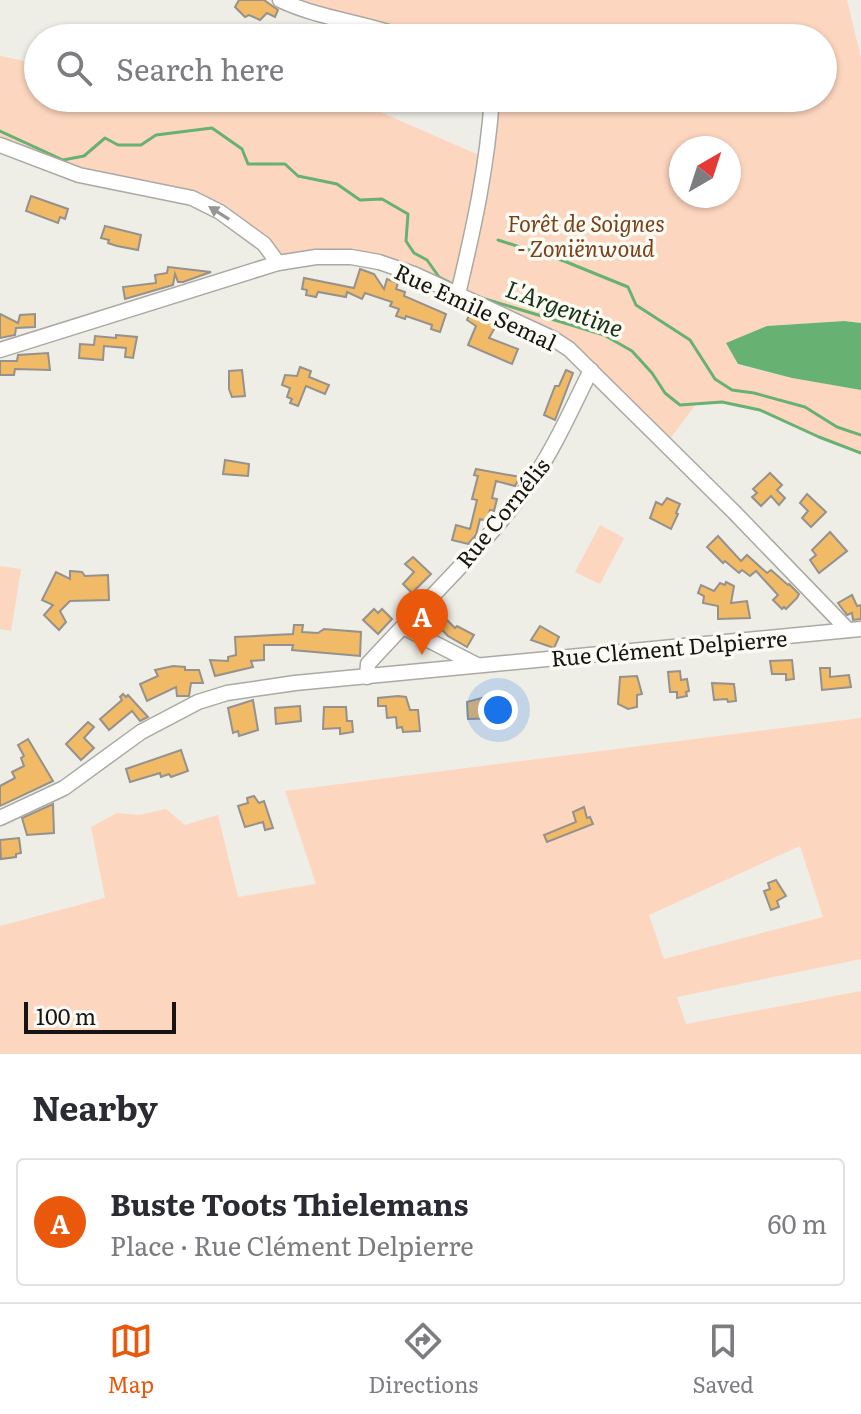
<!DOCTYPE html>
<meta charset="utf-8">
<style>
:root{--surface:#fff;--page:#f2f2f3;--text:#2b2b33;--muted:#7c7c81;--line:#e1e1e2;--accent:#ea580c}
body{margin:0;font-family:Literata,serif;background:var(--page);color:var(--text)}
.compass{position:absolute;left:669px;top:136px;width:72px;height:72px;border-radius:50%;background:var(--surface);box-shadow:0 2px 6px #0004;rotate:39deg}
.scale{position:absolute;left:24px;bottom:20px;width:152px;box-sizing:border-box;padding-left:8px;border:4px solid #161513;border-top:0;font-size:22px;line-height:28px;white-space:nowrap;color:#161513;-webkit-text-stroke:6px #fbfaf3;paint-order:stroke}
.you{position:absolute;left:498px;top:710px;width:28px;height:28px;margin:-20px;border:6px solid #fff;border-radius:50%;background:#1a73e8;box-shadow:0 0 0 12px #1a73e833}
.badge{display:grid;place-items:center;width:52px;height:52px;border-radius:50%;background:var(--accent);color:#fff;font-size:26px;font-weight:700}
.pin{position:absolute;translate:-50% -66px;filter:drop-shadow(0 2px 4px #0008)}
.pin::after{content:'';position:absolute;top:42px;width:28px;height:24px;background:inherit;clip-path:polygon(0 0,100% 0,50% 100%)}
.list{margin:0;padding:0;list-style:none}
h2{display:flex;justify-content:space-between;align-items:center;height:104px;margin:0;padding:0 32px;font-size:34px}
h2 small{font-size:26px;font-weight:400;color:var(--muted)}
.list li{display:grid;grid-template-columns:52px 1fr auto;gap:24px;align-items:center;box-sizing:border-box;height:128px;margin:0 16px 16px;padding:0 16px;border:2px solid var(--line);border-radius:8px}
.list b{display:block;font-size:30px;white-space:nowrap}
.list p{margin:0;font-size:26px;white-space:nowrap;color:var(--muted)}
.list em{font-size:26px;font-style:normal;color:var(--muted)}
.icon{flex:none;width:44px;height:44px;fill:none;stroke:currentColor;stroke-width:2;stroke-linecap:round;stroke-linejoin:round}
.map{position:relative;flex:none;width:861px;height:1054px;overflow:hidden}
.search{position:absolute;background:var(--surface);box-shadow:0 2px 6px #0004;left:24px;right:24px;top:24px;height:88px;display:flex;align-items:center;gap:20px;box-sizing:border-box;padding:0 28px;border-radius:44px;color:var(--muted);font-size:30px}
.sheet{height:248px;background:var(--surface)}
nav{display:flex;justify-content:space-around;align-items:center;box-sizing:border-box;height:112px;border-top:2px solid var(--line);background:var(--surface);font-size:22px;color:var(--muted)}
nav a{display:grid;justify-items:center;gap:4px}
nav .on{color:var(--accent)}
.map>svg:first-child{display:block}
</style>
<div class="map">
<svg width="861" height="1054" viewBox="0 0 861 1054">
<rect width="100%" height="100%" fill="#eeede6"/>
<g fill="#fdd6bf" fill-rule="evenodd">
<path d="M291 0H847L861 58V323L844 321 767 326 738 365 792 378 861 390V453L819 437 760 410 722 402 696 404 670 439 627 396 500 308 501 304 464 290 487 200 494 161 496 98H823V38H417L382 23ZM681 148H729V196H681Z"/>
<path d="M0 56 38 64V98H348L481 156 475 198 453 284 440 277 438 280 380 258H280L222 208 80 171 0 140Z"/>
<path d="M600 525 624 538 600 584 575 572Z"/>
<path d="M0 566 21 569 11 631 0 629Z"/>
<path d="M861 718V959L677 997 686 1024 861 991V1054H0V926L105 898 91 827 117 813 139 815 166 809 185 825 218 815 238 897 316 884 285 791ZM800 846 823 917 664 959 649 915Z"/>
</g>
<path fill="#67b272" d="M844 321 861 323V390L792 378 738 364 726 343 767 326Z"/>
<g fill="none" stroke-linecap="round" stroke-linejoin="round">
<g stroke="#67b272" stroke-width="3">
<path d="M0 131 63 160 84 156 105 138 118 145H141L156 135 212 128 242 149 248 164H285L298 176 337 184 360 200 382 199 408 214 406 241 414 253 427 260 439 277 453 284"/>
<path d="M498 240 564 261 628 287 636 305 690 340 715 379 732 390 754 393 805 407 837 427 861 435"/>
<path d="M482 298 604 335 632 351 652 373 665 393 680 405 722 402 760 410 819 437 861 453"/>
</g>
</g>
<g fill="#f1ba66" stroke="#95918c" stroke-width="2">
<path d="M239 0H264L278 10 275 17 267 13 260 20 249 15 245 17 235 7Z"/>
<path d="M31 196 68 209 65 219 60 217 58 223 26 211Z"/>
<path d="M105 226 141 235 138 250 117 246 108 243 109 240 101 238Z"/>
<path d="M168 267 211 272 183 282H178L175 274 173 285 125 299 123 287 156 283 155 275 167 273Z"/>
<path d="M360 269 374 274 384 289 387 279 398 283 396 289 405 292 404 296 446 314 440 332 431 329 432 325 406 316 405 319 396 316 399 309 390 306 392 302 365 293 362 299 347 292 346 297 318 292 316 297 306 295 307 290 302 289 304 278 354 288Z"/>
<path d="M471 311 497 324 489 338 518 349 512 364 468 345 476 326 467 320Z"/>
<path d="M0 314 18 323 20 315 35 314V327L16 328 15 335 0 338Z"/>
<path d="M116 335 137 337 133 358 125 357 126 348 104 346 103 360 79 358 80 344 94 345 95 336 116 338Z"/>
<path d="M48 353 50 370 15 369 14 375H0V361H17L18 355Z"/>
<path d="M300 367 311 371 309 377 329 385 325 394 306 386 298 406 290 403 292 399 287 397 290 388 282 385 285 375 297 376Z"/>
<path d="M242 370 245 396 232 397 229 389V371Z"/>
<path d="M566 370 573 373 555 420 544 415 555 386H559Z"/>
<path d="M225 460 249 464 248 476 223 474Z"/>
<path d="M476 469 520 477 515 486 496 481 492 498 497 499 494 511 490 510 487 521 480 519 476 535 468 544 452 540 456 525 470 529 477 500 472 499 478 476 474 475Z"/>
<path d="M770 473 782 485 777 490 785 498 779 505 771 496 761 506 752 497 757 493 753 489Z"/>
<path d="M807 494 826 512 811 527 802 518 808 511 800 503Z"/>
<path d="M667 498 680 504 676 513 678 514 671 529 650 518 656 502 662 505Z"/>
<path d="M830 532 847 551 819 573 810 560 816 555 812 550Z"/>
<path d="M718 536 741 561 747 555 767 573 771 570 788 585 789 584 799 594 797 598 786 609 784 607 782 609 773 600 778 595 756 571 750 576 742 570 739 573 725 561 723 563 707 547Z"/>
<path d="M413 557 431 574 412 593 403 584 414 572 405 564Z"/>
<path d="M70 571 82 572 85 576 108 575 109 600 70 601 60 611 66 622 59 630 44 615 53 605 42 600 56 572 70 579Z"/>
<path d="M726 582 734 586 731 603 747 601 750 618 718 619V606L703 603 704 596 698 593 701 585 714 591 720 583 725 585Z"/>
<path d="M852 595 857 606 861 605V619L853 620 852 613 847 615 838 603Z"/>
<path d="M435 608 455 628 457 626 474 635 467 647 448 636 430 618 422 626 419 624Z"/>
<path d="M374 609 378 613 382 609 392 619 378 634 363 620Z"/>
<path d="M294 625H303L302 632 318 633 324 629 361 632 360 656 292 650 293 645H264V660L251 661 253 667 215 676 210 660 228 661V657L236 655 235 637 293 634Z"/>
<path d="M540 626 559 637 554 648 531 640Z"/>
<path d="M792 660 794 679 786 680V674H772L770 661Z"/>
<path d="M173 666 185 667V670H199L203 683H191L189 696H177L176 687 147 701 140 684 158 676 155 670Z"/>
<path d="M820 668H830V677L849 675 851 687 822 690Z"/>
<path d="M680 671 681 680 687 679 689 691 686 692 687 696 677 698V692H670L668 672Z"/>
<path d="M637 676 642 694 637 695V707L628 709 618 704 620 677Z"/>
<path d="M712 683 734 684 736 701 728 702 727 699 714 700Z"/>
<path d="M123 694 126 697 128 695 148 717 140 721 132 711 109 730 100 719 122 700 120 697Z"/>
<path d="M398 696 406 697 410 710H418L420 731 403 732 402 727 397 728 396 717 387 718 386 706H378V698Z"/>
<path d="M489 696 490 708 509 706 510 718 468 719 467 702Z"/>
<path d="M253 700 258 730 239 736 238 731 233 733 228 708Z"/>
<path d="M300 706 301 721 276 724 275 708Z"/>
<path d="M324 707H346L347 721H352L353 732 340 734V728L323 729Z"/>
<path d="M88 722 94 727 84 738 94 748 81 760 66 744Z"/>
<path d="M28 739 53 781 0 806V786L15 778 12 772 24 766 21 758 24 756 18 745Z"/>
<path d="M181 750 188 771 171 777 169 774 161 777 160 773 130 782 126 769Z"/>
<path d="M254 796 259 803 264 801 273 828 265 830 263 822 245 827 238 806 248 803 247 798Z"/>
<path d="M53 804 54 833 27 835 22 818Z"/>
<path d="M584 807 587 818 590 817 593 824 547 842 544 835 576 822 573 812Z"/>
<path d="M19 838 21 853 16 854V857L1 859 0 840Z"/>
<path d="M776 880 786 896 777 901 779 907 771 910 764 891 770 889 768 883Z"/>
</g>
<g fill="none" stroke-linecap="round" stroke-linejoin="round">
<defs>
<g id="minor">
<path d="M280 0C320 19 365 22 406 38"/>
<path d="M0 145 79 175 192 198 220 212 264 244 278 263"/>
<path d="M458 294C474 227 487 168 492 98"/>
<path d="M0 350 278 263 316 257H351L379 262 414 274 552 338 569 349 734 512 848 630"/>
<path d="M403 627 477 665"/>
<path d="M367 677 368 664C422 604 484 548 531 482 555 447 572 408 591 370"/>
<path d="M0 818 64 788 141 732 198 702 227 693 295 683 861 629"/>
</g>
</defs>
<use href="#minor" stroke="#aaa9a3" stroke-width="17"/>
<use href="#minor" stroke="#fff" stroke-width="14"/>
</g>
<defs><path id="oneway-solid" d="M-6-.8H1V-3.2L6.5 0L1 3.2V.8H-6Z" transform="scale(2)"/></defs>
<use fill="#969695" href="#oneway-solid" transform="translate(219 213) rotate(-148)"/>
<g text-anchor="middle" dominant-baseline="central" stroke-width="7" stroke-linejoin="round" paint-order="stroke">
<g font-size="22" font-style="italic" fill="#77421c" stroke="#fbfaf3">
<text x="586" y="222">Forêt de Soignes<tspan x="586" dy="25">- Zoniënwoud</tspan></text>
</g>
<g font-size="22" fill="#161513" stroke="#fbfaf3">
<text transform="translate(476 306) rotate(25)">Rue Emile Semal</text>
<text transform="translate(502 512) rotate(-51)">Rue Cornélis</text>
<text transform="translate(669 647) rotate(-5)">Rue Clément Delpierre</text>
</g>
<g font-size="24" font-style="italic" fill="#143319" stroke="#fbfaf3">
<text transform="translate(565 307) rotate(20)">L'Argentine</text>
</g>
</g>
</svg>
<svg class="compass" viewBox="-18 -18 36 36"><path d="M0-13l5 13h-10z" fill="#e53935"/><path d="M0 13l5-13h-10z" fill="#7c7c81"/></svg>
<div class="scale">100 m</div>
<div class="you"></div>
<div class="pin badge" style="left:422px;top:655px">A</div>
<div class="search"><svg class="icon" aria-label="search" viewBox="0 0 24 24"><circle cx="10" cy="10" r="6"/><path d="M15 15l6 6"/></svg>Search here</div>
</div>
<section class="sheet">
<h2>Nearby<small></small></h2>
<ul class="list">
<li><span class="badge">A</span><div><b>Buste Toots Thielemans</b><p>Place · Rue Clément Delpierre</p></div><em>60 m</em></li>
</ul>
</section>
<nav>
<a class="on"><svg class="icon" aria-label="map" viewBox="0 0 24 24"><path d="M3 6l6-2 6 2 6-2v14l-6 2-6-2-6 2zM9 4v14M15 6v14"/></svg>Map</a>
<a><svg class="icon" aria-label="directions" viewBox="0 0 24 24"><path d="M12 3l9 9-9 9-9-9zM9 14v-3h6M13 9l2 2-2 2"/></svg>Directions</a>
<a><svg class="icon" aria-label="saved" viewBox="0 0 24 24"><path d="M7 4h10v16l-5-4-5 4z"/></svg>Saved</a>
</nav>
